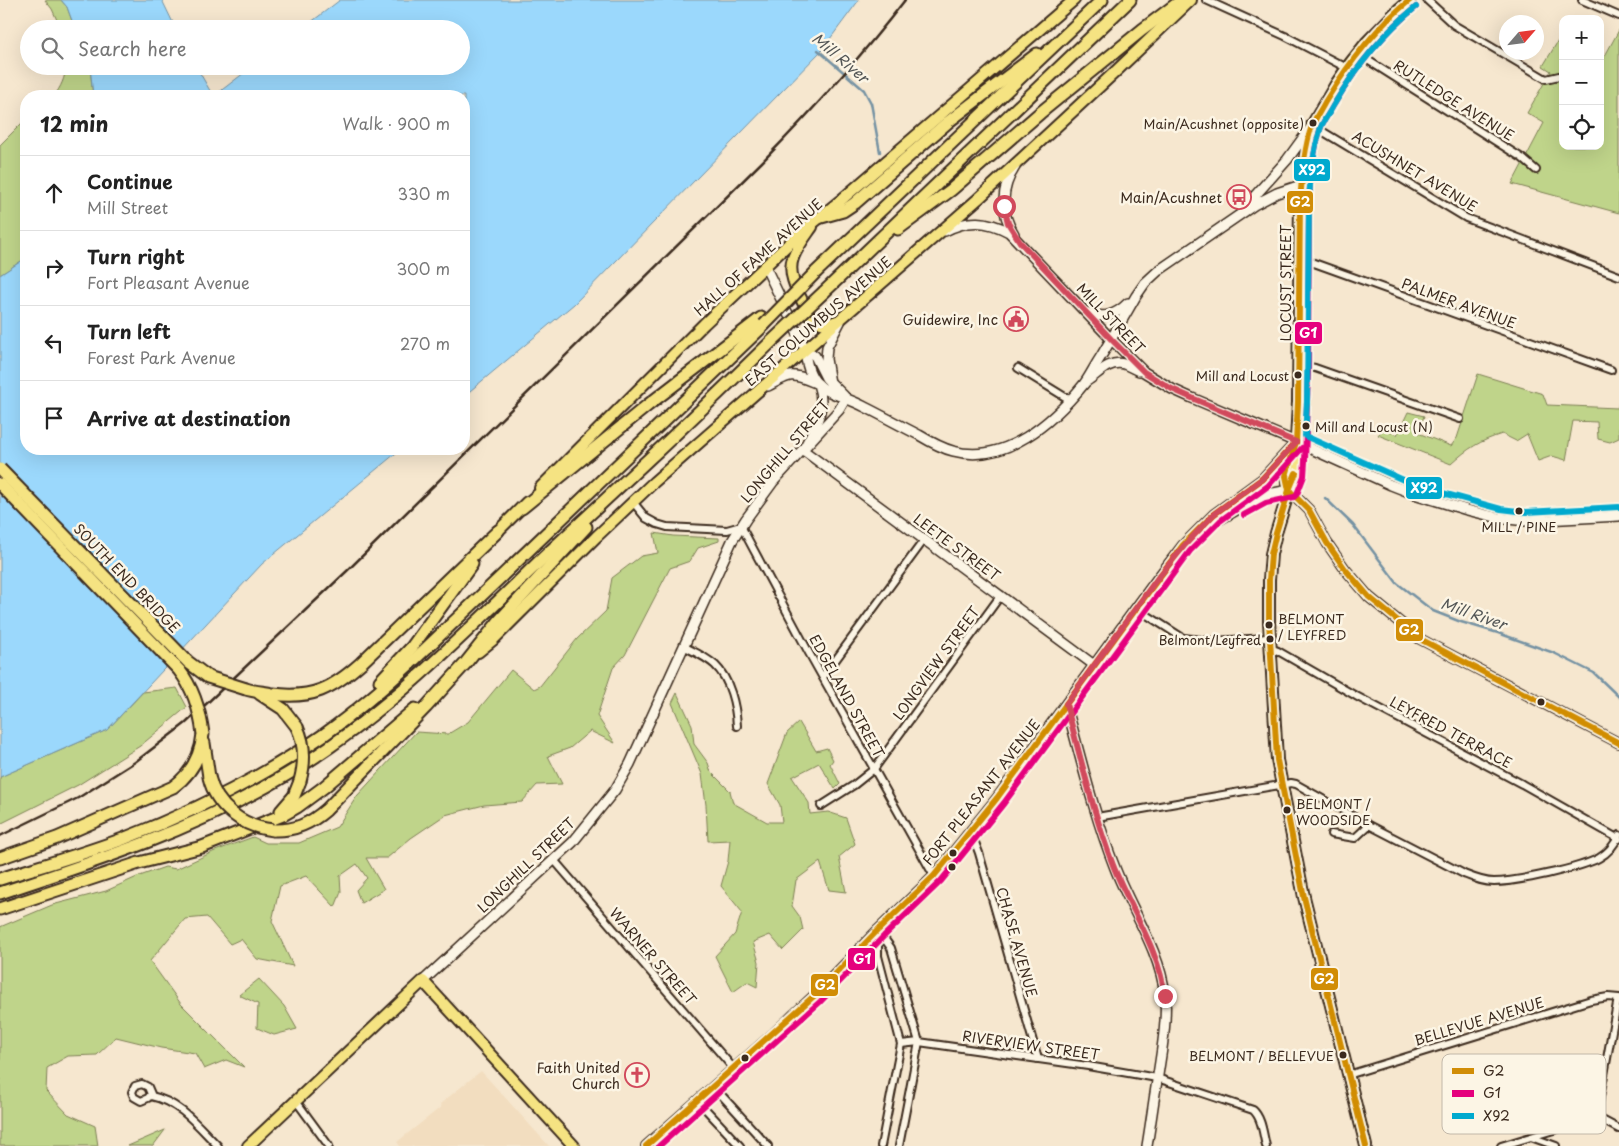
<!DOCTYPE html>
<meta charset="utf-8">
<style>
:root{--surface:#fff;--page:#f2f2f2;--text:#222;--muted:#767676;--line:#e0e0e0}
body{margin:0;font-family:"Playpen Sans",sans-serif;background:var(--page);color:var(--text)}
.controls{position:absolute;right:15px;top:15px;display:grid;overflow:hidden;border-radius:10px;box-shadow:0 5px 20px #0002}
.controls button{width:45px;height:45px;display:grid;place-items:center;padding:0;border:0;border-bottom:1px solid var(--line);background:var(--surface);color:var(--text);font:25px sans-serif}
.compass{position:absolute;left:1499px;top:15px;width:45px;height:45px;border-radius:50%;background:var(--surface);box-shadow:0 5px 20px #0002;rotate:62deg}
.stop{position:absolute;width:15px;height:15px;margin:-11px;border:4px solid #d1495b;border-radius:50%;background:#fff}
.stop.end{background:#d1495b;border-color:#fff;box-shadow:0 1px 5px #0008}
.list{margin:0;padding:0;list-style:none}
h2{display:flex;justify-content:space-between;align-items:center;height:65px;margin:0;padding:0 20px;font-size:21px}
h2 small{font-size:16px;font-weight:400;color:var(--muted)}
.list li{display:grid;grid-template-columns:32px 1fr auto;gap:15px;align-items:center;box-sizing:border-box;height:75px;padding:0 20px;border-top:1px solid var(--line)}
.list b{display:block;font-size:19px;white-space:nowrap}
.list p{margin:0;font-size:16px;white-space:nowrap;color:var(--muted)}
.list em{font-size:16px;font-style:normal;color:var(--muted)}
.icon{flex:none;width:28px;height:28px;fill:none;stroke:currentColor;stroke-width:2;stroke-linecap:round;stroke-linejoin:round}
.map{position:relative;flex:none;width:1619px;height:1146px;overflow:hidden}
.search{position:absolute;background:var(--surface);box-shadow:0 5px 20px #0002;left:20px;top:20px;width:450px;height:55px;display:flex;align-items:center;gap:12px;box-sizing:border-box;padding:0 18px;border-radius:28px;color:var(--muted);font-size:19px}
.panel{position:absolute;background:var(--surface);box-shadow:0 5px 20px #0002;left:20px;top:90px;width:450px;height:365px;border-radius:20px}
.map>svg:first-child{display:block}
</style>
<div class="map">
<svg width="1619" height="1146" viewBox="0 0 1619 1146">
<rect width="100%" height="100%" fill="#f6e7cf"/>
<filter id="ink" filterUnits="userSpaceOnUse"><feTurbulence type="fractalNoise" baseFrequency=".02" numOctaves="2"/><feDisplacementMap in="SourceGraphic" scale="10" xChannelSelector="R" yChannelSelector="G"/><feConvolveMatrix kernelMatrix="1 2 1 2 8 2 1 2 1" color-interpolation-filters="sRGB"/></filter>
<g filter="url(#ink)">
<path fill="#f2ddbf" d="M481 1071 549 1146H400L397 1142 441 1107 440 1104Z"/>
<g fill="#bfd48a" stroke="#7d7f54">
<path d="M45 0H61L67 7 75 29H61L52 9Z"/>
<path d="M1619 30V213L1512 184 1544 123 1527 113 1551 71 1543 66 1558 41 1563 43V146H1600V65Z"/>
<path d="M66 66H90L93 96H54C61 87 65 78 66 66Z"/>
<path d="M26 119V258L0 275V145Z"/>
<path d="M1478 374 1543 394 1547 405 1618 408 1619 398V438L1610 442 1598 439 1597 422 1573 421 1566 460 1552 456 1538 461 1527 434 1516 441 1502 434C1480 441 1468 448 1451 464L1378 435 1383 429 1397 435 1408 412 1424 416 1418 433 1451 446 1457 438Z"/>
<path d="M654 533 673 536 719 538V541L698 548 690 561 670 568 625 655 613 668 597 716 615 743 590 731 570 748 548 756 562 784 537 785 522 802 484 805 445 815 411 838 387 858H366L384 889 361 903 356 890 367 878 357 864 340 876 341 892 335 907 306 876 280 886 272 921 293 966 257 959 241 939 230 944 207 917 185 919 150 961 181 1004 244 1067 226 1060 204 1069 195 1053 161 1048 116 1037 97 1055 68 1056 47 1068 46 1091 68 1114 95 1126 98 1146H0V927L52 905 106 891 137 877 165 867 176 869 215 851 253 837 266 843H299L337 827 357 796 416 732 448 734 468 722 511 670 534 689 540 686 577 639 606 611 612 578 641 556 658 553Z"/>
<path d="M177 688 187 707 140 746 78 785 0 824V777L107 730 143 692Z"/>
<path d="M677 693 692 725 694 744 708 763 711 772 730 791 733 803 767 822H782L780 805 768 784 787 733 799 722 816 751 827 748 833 760 830 764 840 784 835 789 819 763 792 777 809 803 810 814 828 812 846 818 855 844 839 857 846 892 829 890 820 862 796 880 792 906 800 917 803 930 783 950 770 935 753 942 759 962 757 987 747 982 733 992 715 956 735 934 742 912 721 886 728 861 730 840 708 841 706 805 702 774 672 703Z"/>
<path d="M259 979 284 1006 297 1029 274 1035 257 1028 258 1004 239 995Z"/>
<path d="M165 1130 153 1146H128Z"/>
</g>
<g fill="#9bd8fc" stroke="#7592a3">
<path d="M61 0H162L176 29H75L67 7Z"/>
<path d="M340 0H859L821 51 574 304 464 396V96H214L253 66H461V29H302Z"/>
<path d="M90 66H196L213 96H93Z"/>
<path d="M26 258V449H401L262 564 107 730 0 777V275Z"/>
</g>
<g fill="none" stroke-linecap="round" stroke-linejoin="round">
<g stroke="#7592a3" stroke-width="2.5">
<path d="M818 50 864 90 871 103 880 152"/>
<path d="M1325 498 1353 525 1397 583 1433 611 1461 622 1498 633 1554 653 1594 673 1619 697"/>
</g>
<defs>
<g id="street">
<path d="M1206 0 1285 36 1347 68"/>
<path d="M1427 0 1454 25 1546 79 1559 76"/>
<path d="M1582 0 1619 16"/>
<path d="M1358 54 1522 158 1536 170"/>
<path d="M1312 125 1466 218 1619 276"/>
<path d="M1300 258 1611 370"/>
<path d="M1299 365 1315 368 1460 419"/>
<path d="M1018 368 1070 400"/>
<path d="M633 502 646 518 657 524 667 527 727 530 741 526 809 653 934 876"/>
<path d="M1136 608 1183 638 1212 641 1269 638"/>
<path d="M685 647C695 652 706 657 715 665 730 679 736 706 737 726"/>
<path d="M1270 648 1278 651 1356 696 1522 784 1619 839"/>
<path d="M823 677 924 540"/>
<path d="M821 806 854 785 874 769 1001 595"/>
<path d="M1097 817 1291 783 1296 784 1369 825 1464 874C1474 878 1483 882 1494 882 1515 882 1581 868 1599 858 1608 853 1615 844 1619 835"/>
<path d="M971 832 979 853 1038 1059"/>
<path d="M1331 834 1355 838 1369 825"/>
<path d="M554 860 734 1069"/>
<path d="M878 930 891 948 919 1042 899 1146"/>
<path d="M878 930V956L901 1044 881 1146"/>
<path d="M901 1044 919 1042 1088 1066 1157 1078 1253 1110C1262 1118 1263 1134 1266 1146"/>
<path d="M1348 1075 1591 1000 1608 997 1619 998"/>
<path d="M142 1084 148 1087 151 1094 148 1098 141 1101 134 1097 132 1092 135 1086Z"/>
<path d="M714 1087 768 1146"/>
<path d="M151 1096C180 1102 198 1126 218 1146"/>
<path d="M697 1100 740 1146"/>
<path d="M296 1101 329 1146"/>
<path d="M1596 1119 1618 998"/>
<path d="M1531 1137 1556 1146"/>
<path d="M1501 1146 1590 1119 1602 1120 1619 1129"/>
</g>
<g id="secondary">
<path d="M1244 208 1287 160 1311 127"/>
<path d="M945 231C968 219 987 220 1009 232L1111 339 1144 372 1172 389 1192 398 1296 442 1391 485 1414 494 1467 510 1499 518 1526 521 1619 516"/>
<path d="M1014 234C1000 212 1001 188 1015 167"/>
<path d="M765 266 805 349C808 395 833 390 865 407 883 416 901 426 919 435 929 441 941 448 953 451 1005 465 1053 422 1084 384 1090 376 1094 367 1100 358 1112 338 1124 317 1136 296L1145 283 1158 271 1254 205 1277 193 1301 185"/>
<path d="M1086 312C1103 319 1115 316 1128 303"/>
<path d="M805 349 815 356 826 378 844 396"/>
<path d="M1087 381C1098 374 1109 360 1124 364 1129 366 1134 369 1139 371"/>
<path d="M830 383 826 359 827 347 840 322"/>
<path d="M768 386C793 372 792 373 818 384 827 410 815 427 803 450L1094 665"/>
<path d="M1207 527 1263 495 1289 490 1309 510 1327 543 1345 569 1369 597 1420 639 1619 743"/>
<path d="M1066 704C1081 759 1094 815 1115 868 1131 910 1160 950 1165 995 1167 1022 1162 1048 1158 1075 1154 1098 1151 1122 1147 1146"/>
<path d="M423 981 573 842 615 790 630 764 732 541 746 519 773 482 839 410 846 398"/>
<path d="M646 1146 774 1033 815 995 878 930 934 876 997 798 1157 579 1183 545 1214 514 1262 479 1296 442"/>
</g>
<g id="primary">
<path d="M812 227C805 237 797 247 793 258 786 277 802 298 809 315 817 324 826 326 837 321"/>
<path d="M1296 442 1298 454 1297 465 1276 533 1271 554 1269 580V621L1277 760 1304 897 1366 1146"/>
<path d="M540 488 704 324 797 236 840 201 1074 0"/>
<path d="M1289 490 1286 476 1296 442 1298 402 1300 201 1302 172 1312 125 1336 84 1351 62 1366 43 1399 9 1410 0"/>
<path d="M498 531 527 502"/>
<path d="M478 652 494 639 596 537 654 482 978 199 1113 74 1191 0"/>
<path d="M248 1146 423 981 574 1146"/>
</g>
<g id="highway">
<path d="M818 218 843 211 855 203 948 122 1037 54"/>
<path d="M898 229 951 190 1040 113 1142 30 1182 0"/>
<path d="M816 272 1102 0"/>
<path d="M824 292 1130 0"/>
<path d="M522 508 648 405 761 318"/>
<path d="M380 681 412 647 472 564"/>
<path d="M246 689C255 692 264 692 273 694 312 699 332 689 361 663L498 531"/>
<path d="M260 694 283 709 297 727"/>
<path d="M204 743 209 777"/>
<path d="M281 811 294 796 300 781"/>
<path d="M273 830C294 831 310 824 326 810L426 707 465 664 500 620 586 527"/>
<path d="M0 858 57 838 173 787C191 774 201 756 203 734"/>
<path d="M0 879C41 866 83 854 123 839 193 812 263 777 325 734 357 711 386 686 415 659L764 325"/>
<path d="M0 893C98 861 196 829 286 775 384 717 462 636 544 557 579 524 615 491 650 458 691 420 732 380 772 341"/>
<path d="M0 909 139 863 202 847 283 815 297 807 324 787 415 709"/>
</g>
</defs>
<use href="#street" stroke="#3b2a1e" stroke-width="10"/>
<use href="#secondary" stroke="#3b2a1e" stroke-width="12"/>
<use href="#primary" stroke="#3b2a1e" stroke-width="14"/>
<use href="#highway" stroke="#3b2a1e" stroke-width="15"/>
<use href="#street" stroke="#fcf5e5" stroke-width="6"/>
<use href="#secondary" stroke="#fcf5e5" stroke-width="9"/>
<use href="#primary" stroke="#f5e382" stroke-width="10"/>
<use href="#highway" stroke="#f5e382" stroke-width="11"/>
<path stroke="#3b2a1e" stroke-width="2.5" d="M0 836 78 798 135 762 186 723 347 571 762 162C812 111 861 57 905 0"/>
<defs>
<g id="highway-bridge">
<path d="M764 325 816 272"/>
<path d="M772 341 824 292"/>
<path d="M0 469 188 662 208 677 246 689"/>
<path d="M0 484 179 670C194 689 200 710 203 734"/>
<path d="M297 727C305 744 305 763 300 781"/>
<path d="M209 777C216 807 243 827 273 830"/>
</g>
</defs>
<use href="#highway-bridge" stroke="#3b2a1e" stroke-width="15" stroke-linecap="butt"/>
<use href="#highway-bridge" stroke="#f5e382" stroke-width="11"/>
<defs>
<g id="bus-1">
<path d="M1410 0C1375 28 1348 64 1325 102 1321 110 1315 118 1312 126 1304 147 1302 178 1300 201L1298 402 1296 442 1286 476 1289 490 1309 510 1327 543 1345 569 1369 597 1420 639 1619 743"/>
<path d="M1296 473 1289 490 1276 533 1271 554 1269 580V621L1277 760 1304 897 1366 1146"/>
<path d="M646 1146 815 995 878 930 934 876 997 798 1183 545 1214 514 1262 479 1296 442"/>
</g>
<g id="bus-2">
<path d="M1244 515 1266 503 1294 497 1297 494 1304 476 1305 461 1308 373 1309 201C1310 177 1313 153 1320 130 1322 122 1329 114 1333 106 1355 69 1382 34 1416 7"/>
<path d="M659 1146 821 1001 884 936 941 881 1004 803 1190 551 1220 521 1268 486 1302 448"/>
</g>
<path id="bus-3" d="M1416 7C1382 34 1355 69 1333 106 1329 114 1322 122 1320 130 1313 153 1310 177 1309 201L1307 402 1305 436 1417 486 1501 509 1526 512 1619 507"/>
</defs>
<use href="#bus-1" stroke="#fcf5e5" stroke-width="10"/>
<use href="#bus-2" stroke="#fcf5e5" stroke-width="10"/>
<use href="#bus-3" stroke="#fcf5e5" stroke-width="10"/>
<use href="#bus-1" stroke="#d18d06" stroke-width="6"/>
<use href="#bus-2" stroke="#e5007d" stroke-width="6"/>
<use href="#bus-3" stroke="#00a9ce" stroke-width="6"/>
</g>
</g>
<g fill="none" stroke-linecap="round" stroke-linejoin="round" filter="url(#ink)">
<path stroke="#d1495b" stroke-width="6" d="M1004 206 1008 223 1020 242 1111 339 1144 372 1172 389 1192 398 1296 442 1262 479 1214 514 1184 546 1157 579 1066 704C1081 758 1093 813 1113 865 1130 909 1159 949 1165 996"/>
</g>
<defs>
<symbol id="bus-ring" viewBox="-11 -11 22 22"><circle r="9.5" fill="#fcf5e5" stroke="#d1495b" stroke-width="1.5"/><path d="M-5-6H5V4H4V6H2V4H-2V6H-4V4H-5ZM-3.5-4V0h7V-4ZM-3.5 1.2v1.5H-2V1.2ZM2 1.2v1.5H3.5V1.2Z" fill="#d1495b"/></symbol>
<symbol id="civic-ring" viewBox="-11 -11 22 22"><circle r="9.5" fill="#fcf5e5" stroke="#d1495b" stroke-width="1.5"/><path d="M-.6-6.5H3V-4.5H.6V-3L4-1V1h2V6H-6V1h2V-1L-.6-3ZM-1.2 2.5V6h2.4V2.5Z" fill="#d1495b"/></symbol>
<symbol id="church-ring" viewBox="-11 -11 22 22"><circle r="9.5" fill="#fcf5e5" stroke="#d1495b" stroke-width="1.5"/><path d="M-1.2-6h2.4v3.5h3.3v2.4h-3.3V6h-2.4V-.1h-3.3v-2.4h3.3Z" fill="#d1495b"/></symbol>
</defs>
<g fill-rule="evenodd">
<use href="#bus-ring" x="1225" y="183" width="28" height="28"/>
<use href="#civic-ring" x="1002" y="305" width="28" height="28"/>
<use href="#church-ring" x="623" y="1061" width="28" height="28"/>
</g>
<g fill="#3b2a1e" stroke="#fcf5e5" stroke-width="2">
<circle cx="1313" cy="123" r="4.5"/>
<circle cx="1298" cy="375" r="4.5"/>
<circle cx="1306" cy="426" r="4.5"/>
<circle cx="1519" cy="511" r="4.5"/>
<circle cx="1269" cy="625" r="4.5"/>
<circle cx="1270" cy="639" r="4.5"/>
<circle cx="1541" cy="702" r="4.5"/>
<circle cx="1287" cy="810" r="4.5"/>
<circle cx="953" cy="853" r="4.5"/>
<circle cx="952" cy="867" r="4.5"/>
<circle cx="1343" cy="1055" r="4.5"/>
<circle cx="745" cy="1058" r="4.5"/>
</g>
<g text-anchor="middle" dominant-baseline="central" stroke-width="5" stroke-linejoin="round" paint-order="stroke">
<g font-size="13" fill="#3b2a1e" stroke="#fcf5e5" text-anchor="end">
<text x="1304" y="123">Main/Acushnet (opposite)</text>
<text x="1289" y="375">Mill and Locust</text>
<text x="1315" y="426" text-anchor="start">Mill and Locust (N)</text>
<text x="1519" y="526" text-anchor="middle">MILL / PINE</text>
<text x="1278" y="618" text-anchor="start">BELMONT<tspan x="1278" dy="16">/ LEYFRED</tspan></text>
<text x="1261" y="639">Belmont/Leyfred</text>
<text x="1296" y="803" text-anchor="start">BELMONT /<tspan x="1296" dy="16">WOODSIDE</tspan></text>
<text x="1334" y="1055">BELMONT / BELLEVUE</text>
</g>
<g font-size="14" fill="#3b2a1e" stroke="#fcf5e5">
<text transform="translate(1454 100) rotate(32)">RUTLEDGE AVENUE</text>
<text transform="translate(1415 171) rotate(31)">ACUSHNET AVENUE</text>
<text transform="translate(758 257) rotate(-42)">HALL OF FAME AVENUE</text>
<text transform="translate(1285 283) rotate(-90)">LOCUST STREET</text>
<text transform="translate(1459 303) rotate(20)">PALMER AVENUE</text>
<text transform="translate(1111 318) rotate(46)">MILL STREET</text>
<text transform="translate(818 321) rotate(-41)">EAST COLUMBUS AVENUE</text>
<text transform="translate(785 451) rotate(-50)">LONGHILL STREET</text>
<text transform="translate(957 547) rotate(36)">LEETE STREET</text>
<text transform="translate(127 578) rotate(46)">SOUTH END BRIDGE</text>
<text transform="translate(936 663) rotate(-54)">LONGVIEW STREET</text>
<text transform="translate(847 696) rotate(61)">EDGELAND STREET</text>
<text transform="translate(1451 732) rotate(28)">LEYFRED TERRACE</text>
<text transform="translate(981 792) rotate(-52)">FORT PLEASANT AVENUE</text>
<text transform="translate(526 865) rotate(-44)">LONGHILL STREET</text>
<text transform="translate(1017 942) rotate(74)">CHASE AVENUE</text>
<text transform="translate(653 956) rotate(49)">WARNER STREET</text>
<text transform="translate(1479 1021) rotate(-17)">BELLEVUE AVENUE</text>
<text transform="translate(1031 1045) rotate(8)">RIVERVIEW STREET</text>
</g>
<g font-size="14" fill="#3b2a1e" stroke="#fcf5e5" text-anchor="end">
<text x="1222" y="197">Main/Acushnet</text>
<text x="998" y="319">Guidewire, Inc</text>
<text x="620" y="1067">Faith United<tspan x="620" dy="16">Church</tspan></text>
</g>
<g font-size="15" font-style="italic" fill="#535656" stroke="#fcf5e5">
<text transform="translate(841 57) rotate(40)">Mill River</text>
<text transform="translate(1474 613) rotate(19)">Mill River</text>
</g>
</g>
<rect x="1442" y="1054" width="164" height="80" rx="8" fill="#fcf5e5" stroke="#c2b8a9" stroke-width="1"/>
<rect x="1452" y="1068" width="22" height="6" fill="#d18d06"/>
<rect x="1452" y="1090" width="22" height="7" fill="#e5007d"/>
<rect x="1452" y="1113" width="22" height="6" fill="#00a9ce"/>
<g font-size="14" fill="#3b2a1e">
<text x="1483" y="1076">G2</text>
<text x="1483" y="1098">G1</text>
<text x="1483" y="1121">X92</text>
</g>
<g stroke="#fcf5e5" stroke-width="2">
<rect x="1293" y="158" width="38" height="24" rx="5" fill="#00a9ce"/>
<rect x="1286" y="190" width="28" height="24" rx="5" fill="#d18d06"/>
<rect x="1294" y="321" width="29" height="24" rx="5" fill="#e5007d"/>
<rect x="1405" y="476" width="38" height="24" rx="5" fill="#00a9ce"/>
<rect x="1395" y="618" width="29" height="24" rx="5" fill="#d18d06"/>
<rect x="847" y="947" width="29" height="24" rx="5" fill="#e5007d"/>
<rect x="1310" y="967" width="29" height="24" rx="5" fill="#d18d06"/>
<rect x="810" y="973" width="29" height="24" rx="5" fill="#d18d06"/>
</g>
<g font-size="14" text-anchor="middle" font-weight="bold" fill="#fff">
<text x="1312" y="175">X92</text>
<text x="1300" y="207">G2</text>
<text x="1308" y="338">G1</text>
<text x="1424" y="493">X92</text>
<text x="1409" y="635">G2</text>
<text x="862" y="964">G1</text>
<text x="1324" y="984">G2</text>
<text x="825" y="990">G2</text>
</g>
</svg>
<div class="controls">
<button>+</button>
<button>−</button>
<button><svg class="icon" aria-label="locate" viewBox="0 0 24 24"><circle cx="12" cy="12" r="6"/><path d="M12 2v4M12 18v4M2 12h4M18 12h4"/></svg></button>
</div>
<svg class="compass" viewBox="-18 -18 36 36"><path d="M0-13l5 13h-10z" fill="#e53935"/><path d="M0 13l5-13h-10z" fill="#767676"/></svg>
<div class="stop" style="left:1004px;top:206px"></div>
<div class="stop end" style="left:1165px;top:996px"></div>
<div class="search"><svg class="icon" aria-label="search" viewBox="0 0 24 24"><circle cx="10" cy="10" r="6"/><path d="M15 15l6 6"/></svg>Search here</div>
<section class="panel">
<h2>12 min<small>Walk · 900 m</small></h2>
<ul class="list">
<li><svg class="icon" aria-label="ahead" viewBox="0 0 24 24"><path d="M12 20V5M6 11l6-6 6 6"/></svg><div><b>Continue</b><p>Mill Street</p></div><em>330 m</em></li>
<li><svg class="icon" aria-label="right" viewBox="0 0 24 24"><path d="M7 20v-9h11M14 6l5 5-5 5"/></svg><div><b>Turn right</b><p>Fort Pleasant Avenue</p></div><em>300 m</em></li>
<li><svg class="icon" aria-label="left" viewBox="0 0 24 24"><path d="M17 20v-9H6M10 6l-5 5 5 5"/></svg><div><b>Turn left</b><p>Forest Park Avenue</p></div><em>270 m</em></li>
<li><svg class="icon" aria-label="arrive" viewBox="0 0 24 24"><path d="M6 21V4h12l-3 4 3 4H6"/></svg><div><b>Arrive at destination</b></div></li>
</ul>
</section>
</div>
